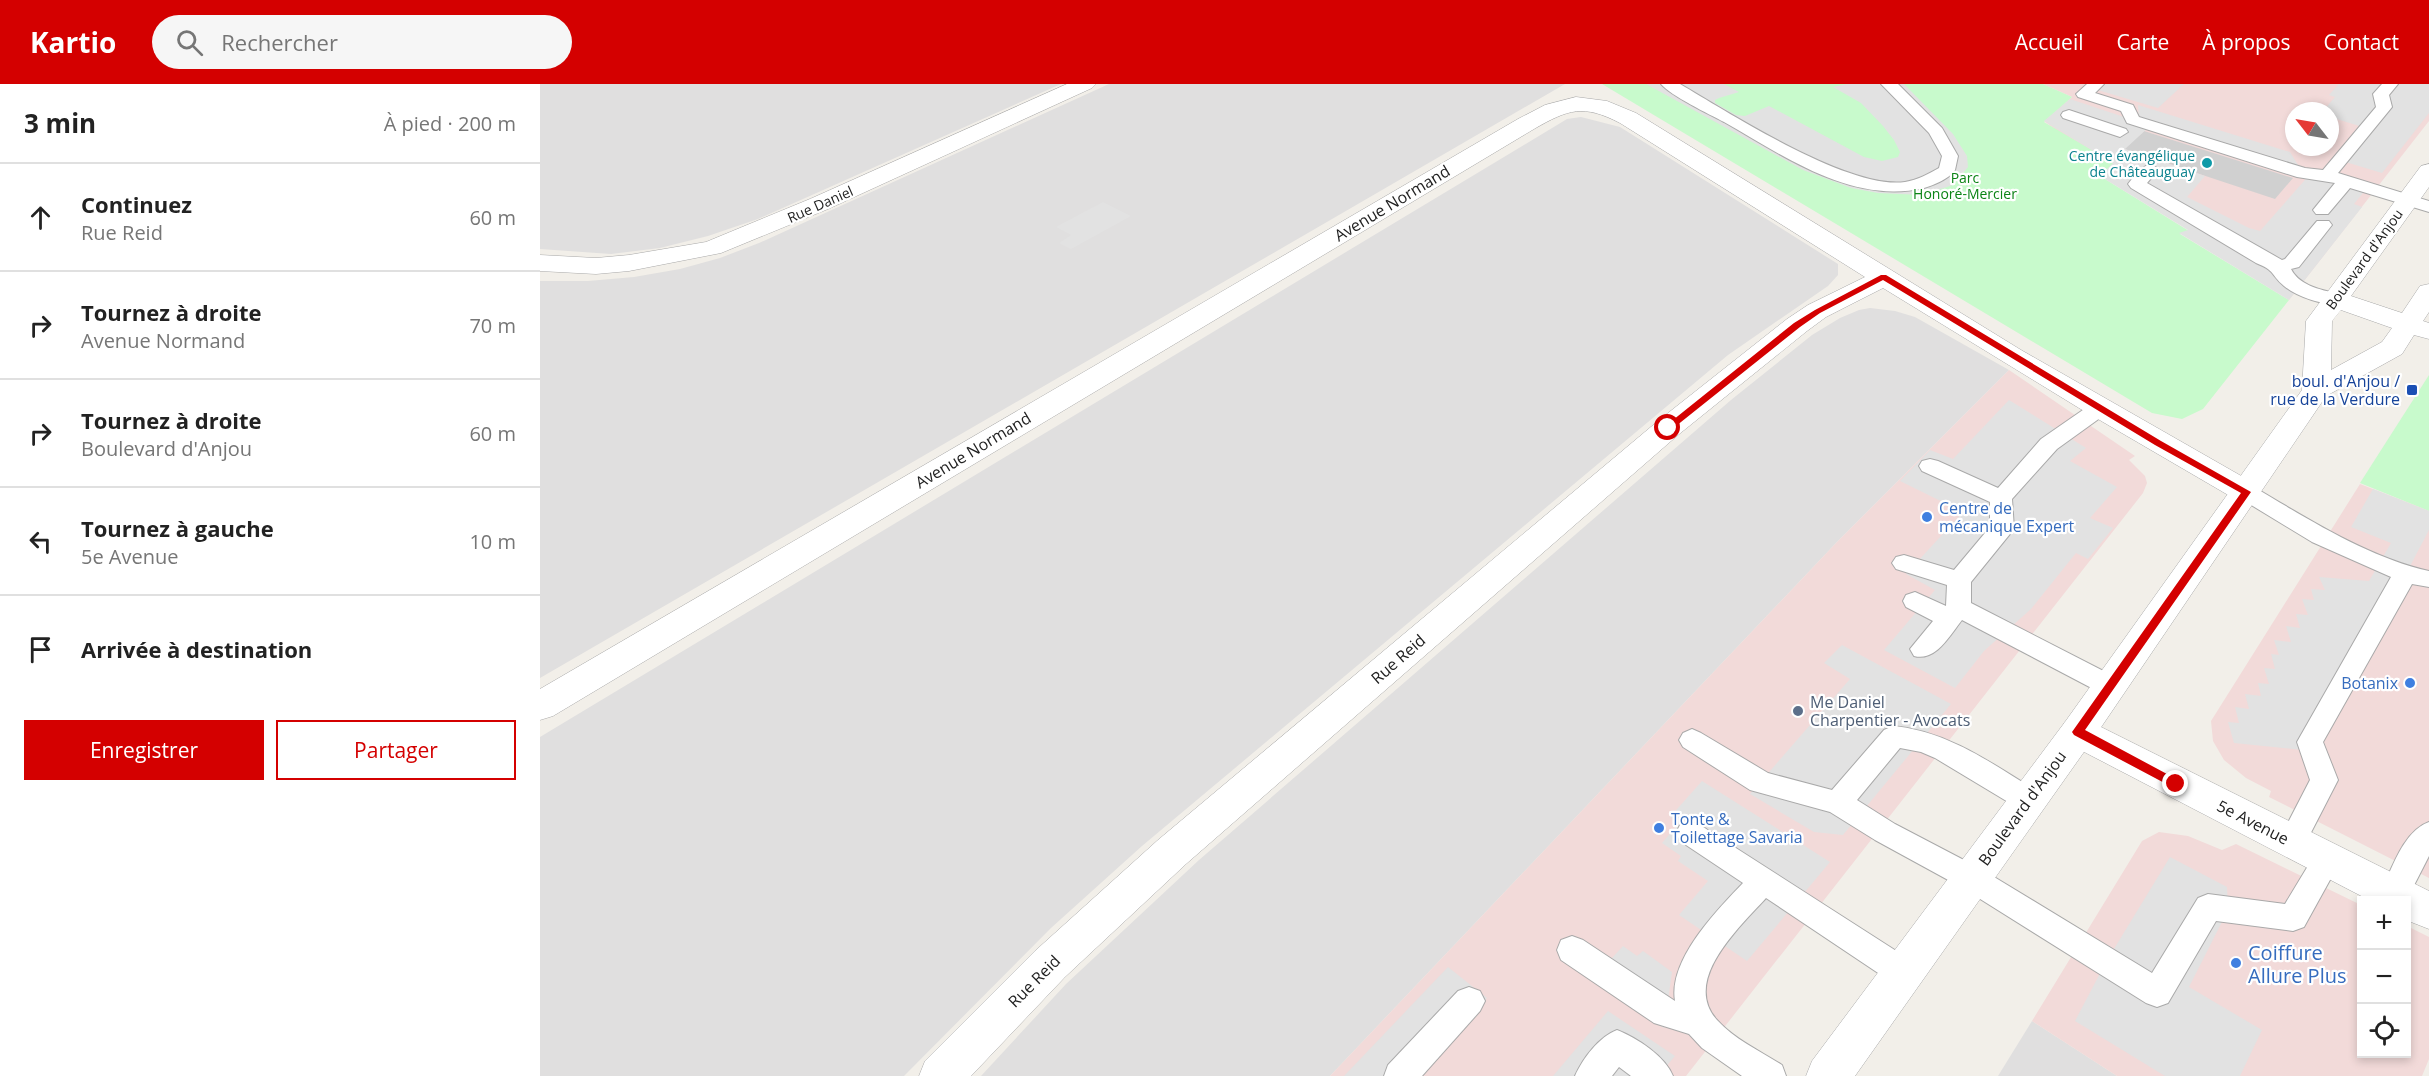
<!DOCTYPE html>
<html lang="fr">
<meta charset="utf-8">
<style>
:root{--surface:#fff;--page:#f6f6f6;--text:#222;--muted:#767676;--line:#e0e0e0;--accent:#d40000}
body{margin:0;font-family:"Open Sans",sans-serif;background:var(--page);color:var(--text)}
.controls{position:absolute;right:18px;bottom:18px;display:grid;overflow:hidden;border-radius:0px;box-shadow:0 3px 9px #0003}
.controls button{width:54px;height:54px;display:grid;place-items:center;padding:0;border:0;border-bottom:2px solid var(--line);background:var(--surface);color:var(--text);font:30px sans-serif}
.compass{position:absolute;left:1745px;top:18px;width:54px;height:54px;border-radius:50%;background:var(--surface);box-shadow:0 3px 9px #0003;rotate:301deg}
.stop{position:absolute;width:18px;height:18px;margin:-14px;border:4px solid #d40000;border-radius:50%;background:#fff}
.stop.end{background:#d40000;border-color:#fff;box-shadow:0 2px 6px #0008}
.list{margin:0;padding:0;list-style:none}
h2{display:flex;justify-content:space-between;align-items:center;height:78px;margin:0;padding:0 24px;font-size:26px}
h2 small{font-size:20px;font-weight:400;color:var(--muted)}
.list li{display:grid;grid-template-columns:39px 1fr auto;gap:18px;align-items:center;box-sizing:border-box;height:108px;padding:0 24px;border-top:2px solid var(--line)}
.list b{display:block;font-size:22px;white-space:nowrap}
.list p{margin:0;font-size:20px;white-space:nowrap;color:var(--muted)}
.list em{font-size:20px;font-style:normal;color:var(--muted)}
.actions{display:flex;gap:12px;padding:18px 24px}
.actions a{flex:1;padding:14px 0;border:2px solid var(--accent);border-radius:0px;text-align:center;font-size:21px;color:var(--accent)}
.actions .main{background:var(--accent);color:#fff}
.icon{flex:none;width:33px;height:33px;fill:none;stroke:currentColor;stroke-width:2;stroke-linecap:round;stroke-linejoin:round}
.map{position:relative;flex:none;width:1889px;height:992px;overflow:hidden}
header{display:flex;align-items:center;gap:36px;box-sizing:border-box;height:84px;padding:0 30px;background:var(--accent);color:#fff}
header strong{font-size:28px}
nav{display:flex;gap:33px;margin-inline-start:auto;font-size:21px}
.search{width:420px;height:54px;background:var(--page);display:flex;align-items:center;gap:15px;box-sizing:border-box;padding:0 21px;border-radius:33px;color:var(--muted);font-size:22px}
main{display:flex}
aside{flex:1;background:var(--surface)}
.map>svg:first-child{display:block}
</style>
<header>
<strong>Kartio</strong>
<div class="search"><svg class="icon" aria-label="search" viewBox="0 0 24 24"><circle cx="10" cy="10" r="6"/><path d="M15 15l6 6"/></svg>Rechercher</div>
<nav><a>Accueil</a><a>Carte</a><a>À propos</a><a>Contact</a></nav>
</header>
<main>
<aside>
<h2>3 min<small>À pied · 200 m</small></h2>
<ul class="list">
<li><svg class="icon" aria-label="ahead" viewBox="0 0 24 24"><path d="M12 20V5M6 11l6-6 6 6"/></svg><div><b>Continuez</b><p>Rue Reid</p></div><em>60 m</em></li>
<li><svg class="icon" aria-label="right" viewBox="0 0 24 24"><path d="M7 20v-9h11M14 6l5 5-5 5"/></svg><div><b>Tournez à droite</b><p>Avenue Normand</p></div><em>70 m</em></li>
<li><svg class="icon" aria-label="right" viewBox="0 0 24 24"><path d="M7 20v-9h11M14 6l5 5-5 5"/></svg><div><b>Tournez à droite</b><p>Boulevard d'Anjou</p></div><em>60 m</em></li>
<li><svg class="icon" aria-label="left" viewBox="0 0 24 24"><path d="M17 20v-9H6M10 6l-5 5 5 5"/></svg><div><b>Tournez à gauche</b><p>5e Avenue</p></div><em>10 m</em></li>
<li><svg class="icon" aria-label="arrive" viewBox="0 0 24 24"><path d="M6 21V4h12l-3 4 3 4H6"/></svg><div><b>Arrivée à destination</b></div></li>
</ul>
<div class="actions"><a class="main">Enregistrer</a><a>Partager</a></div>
</aside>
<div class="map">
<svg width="1889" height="992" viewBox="0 0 1889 992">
<rect width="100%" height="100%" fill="#f2efe9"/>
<g fill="#e0dfdf">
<path d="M0 0H521L218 135 168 152 120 164 71 170 0 165Z"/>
<path d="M569 0H1025L0 594V197H48L94 193 140 185 180 174 219 159Z"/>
<path d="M1041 33 1080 43 1298 180V191L1288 202 1188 271 602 762 511 844 364 992H0V653L1027 35Z"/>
<path d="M1330 224 1355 227 1375 233 1469 286 1297 458 790 992H441L526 900 659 776 1191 316 1272 251 1300 234 1319 226Z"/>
<path d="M1492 937 1577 992H1458Z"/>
</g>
<g fill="#f2dad9" fill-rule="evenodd">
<path d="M1503 0H1889V37L1749 216 1504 37 1532 13ZM1754 27H1790V63H1754Z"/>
<path d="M1469 286 1595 372 1589 376 1605 392 1607 399 1603 409 1146 992H790L1297 458Z"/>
<path d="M1820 400 1889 427V794L1729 713 1731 707 1706 694 1684 676 1673 657 1671 637Z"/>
<path d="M1619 748 1648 752 1682 766 1696 760 1821 821 1822 970H1866L1867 842 1889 853V975L1882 992H1577L1492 937 1602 757Z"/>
</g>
<path fill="#d0d0d0" d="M1604 47 1753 94 1735 115 1584 65Z"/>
<g fill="#c8facc">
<path d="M1062 0H1503L1532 13 1504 38 1574 79 1560 92 1649 147 1640 150 1749 216 1663 325 1642 335 1612 329Z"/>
<path d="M1889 291V427L1820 399Z"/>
</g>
<g fill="#e2e2e2">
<path d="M1106 0H1184L1199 8 1179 14 1175 16V19L1196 31 1205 32 1229 22 1324 73 1342 77 1358 73 1360 68 1354 56 1343 42 1321 19 1293 3 1307 0H1364L1413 50 1427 72 1428 83 1413 101 1382 111 1338 109 1311 104 1263 86Z"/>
<path d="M1556 0H1644L1618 24 1551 4Z"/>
<path d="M1799 0H1889V29L1842 89 1799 76 1826 44 1790 33V27H1783L1795 13 1789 11Z"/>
<path d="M1530 15 1599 38 1598 21 1750 68 1763 89 1610 42 1585 65 1665 92 1647 113 1709 144 1720 147 1771 89 1827 104 1814 120 1822 123 1749 216 1639 149 1648 146 1560 92 1573 79 1504 37Z"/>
<path d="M563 118 591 132 531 165 519 159 531 151 516 143Z"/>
<path d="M1469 316 1546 364 1530 377 1577 403 1550 434 1573 444 1548 475 1536 469 1491 525 1444 567 1415 604 1344 566 1395 506 1366 490 1423 428 1360 397 1390 366 1413 375Z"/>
<path d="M1833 405 1889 427V446L1773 667 1694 659 1688 638 1699 639 1695 623 1709 625 1705 610 1721 612 1718 599 1729 600 1724 584 1735 585 1731 570 1739 571 1734 556 1751 558 1746 542 1760 544 1756 530 1768 531 1762 515 1774 516 1771 505 1785 506 1779 493 1829 497 1851 459 1811 443Z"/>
<path d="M1302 561 1411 620 1303 751 1274 748 1210 710 1310 595 1284 579Z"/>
<path d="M1162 697 1290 778 1207 877 1139 831 1168 797 1138 777 1141 772 1122 759 1139 739 1130 733Z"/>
<path d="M1630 773 1687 803 1688 826 1649 903 1722 946 1700 992H1625L1535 937 1566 878Z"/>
<path d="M1083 862 1097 872 1103 867 1132 888 1124 944 1052 896Z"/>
<path d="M908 883 947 914 876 992H804Z"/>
<path d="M1068 927 1135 972 1118 992H1013Z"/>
</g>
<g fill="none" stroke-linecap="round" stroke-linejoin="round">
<defs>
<g id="service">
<path d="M1121 0H1140C1191 30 1309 106 1365 98 1378 96 1388 90 1399 84L1402 72 1389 49 1341 0H1358L1402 44 1418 72 1415 86C1409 95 1394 101 1384 104 1312 121 1244 72 1184 38 1169 30 1131 12 1121 0Z"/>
<path d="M1547 0H1564L1555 9 1593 21 1599 33 1765 84 1783 86 1836 23 1833 10 1842 0H1858L1849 11 1852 23 1798 89 1889 117V128L1810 104 1788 130H1776L1773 126 1795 99 1757 93 1587 39 1581 27 1538 13 1536 10Z"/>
<path d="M1529 26 1586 45 1588 48 1580 53 1523 34 1521 31 1523 28Z"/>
<path d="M1611 80 1619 85 1607 99 1742 176 1745 175 1777 137H1789L1792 141 1759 183 1751 185C1760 203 1784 206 1802 211L1805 215 1802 219C1786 223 1757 213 1744 202 1730 190 1736 187 1716 179L1591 104 1588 100C1594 92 1602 82 1611 80Z"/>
<path d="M1560 317 1567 319 1571 324 1567 329 1517 365 1472 415 1474 445 1431 498V519L1579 595 1583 602 1579 609 1570 612 1561 609 1422 536C1410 551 1396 578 1374 572L1370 565 1393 537 1366 523 1363 517 1366 511 1375 508 1406 522 1407 501 1356 485 1352 479 1356 473 1364 471 1414 486 1450 443V418L1382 387 1379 382 1382 377 1390 375 1398 377 1458 404 1501 355 1553 319Z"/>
<path d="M1706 401 1714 403C1766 434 1829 474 1889 487V503L1872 500 1783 658 1798 696 1762 766 1752 770 1742 766 1738 758 1770 696 1757 658 1851 493 1772 458 1698 413 1695 408 1698 403Z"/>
<path d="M1353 642C1408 647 1453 680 1498 708L1502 716 1498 724 1488 727 1478 724 1395 674 1381 668 1360 664 1317 716 1355 740 1441 785 1612 889 1658 814 1668 810 1745 820 1777 767 1787 764 1797 767 1801 776 1764 843 1753 847 1676 837 1628 919 1617 923 1606 919 1421 803 1335 756 1290 728 1210 706 1143 663 1139 656 1143 649 1152 645 1161 649 1228 689 1292 706 1344 646Z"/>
<path d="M1150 737 1160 741 1375 879 1379 889 1375 899 1364 903 1353 899 1226 814C1200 843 1141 896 1177 936 1194 955 1220 967 1242 981L1246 992H1202L1162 964 1149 950 1114 939 1021 876 1017 866 1021 856 1032 852 1043 856 1135 917C1128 876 1177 826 1203 799L1140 757 1136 749 1140 741Z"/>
<path d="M1889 738V772L1866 817 1843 816 1840 810C1851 787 1863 747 1889 738Z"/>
<path d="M929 903 940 907 945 917 940 927 882 992H844L848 981 918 907Z"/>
<path d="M1077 946C1097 954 1125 972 1133 992H1091L1079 983 1072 992H1035C1043 974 1059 953 1077 946Z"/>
</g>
<g id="minor">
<path d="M527 0H556L552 4 288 125 181 169 89 187 56 190 0 187V171L56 174 89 171 166 158 270 115Z"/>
<path d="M1036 13 1067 17 1096 29 1481 266 1717 401 1721 408 1717 415 1706 418 1695 415 1539 324 1343 204 1286 233 1267 247 1138 351 646 780 525 893 431 992H379L385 977 495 867 618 756 1118 337 1247 235 1268 221 1325 193 1080 39C1043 20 1029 25 994 45L13 632 0 636V605L978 35 1005 21Z"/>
<path d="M1538 634 1551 638 1889 807V845L1866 836V816H1829L1525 658 1520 648 1525 638Z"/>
</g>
<path id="tertiary" d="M1889 80V103L1811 212 1862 229 1880 202 1889 200V228L1883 237 1889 239V255L1874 251 1862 270 1786 312 1551 658 1315 992H1266L1272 977 1525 638 1762 306 1766 237 1881 82ZM1801 226 1852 244 1842 258 1791 286 1792 237Z"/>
</defs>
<use href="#service" stroke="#a9a9a9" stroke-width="2"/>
<use href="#minor" stroke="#a9a9a9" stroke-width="1"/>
<use href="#tertiary" stroke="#a9a9a9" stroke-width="1"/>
<use href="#service" fill="#fff" fill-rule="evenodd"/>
<use href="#minor" fill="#fff" fill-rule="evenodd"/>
<use href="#tertiary" fill="#fff" fill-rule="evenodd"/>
</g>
<path fill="#d40000" d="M1341 191H1346L1621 357 1711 408 1545 646 1640 697V703H1632L1534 651 1532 648 1701 409 1615 361 1343 196 1280 229 1260 243 1131 346 1123 344 1254 239 1275 226Z"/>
<circle fill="#0f9aa8" stroke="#fff" stroke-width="2" cx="1667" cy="79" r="6"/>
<rect fill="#1a4fb4" stroke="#fff" stroke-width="2" x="1866" y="300" width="12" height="12" rx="3"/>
<g fill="#3f7fe0" stroke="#fff" stroke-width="2">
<circle cx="1387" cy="433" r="6"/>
<circle cx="1870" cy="599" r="6"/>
<circle cx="1119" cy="744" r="6"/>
<circle cx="1696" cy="879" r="6"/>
</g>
<circle fill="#5c6f8a" stroke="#fff" stroke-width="2" cx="1258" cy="627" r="6"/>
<g text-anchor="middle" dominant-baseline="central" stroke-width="4.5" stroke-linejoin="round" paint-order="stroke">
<g font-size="14" fill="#0d838f" stroke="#fff" text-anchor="end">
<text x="1655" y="71">Centre évangélique<tspan x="1655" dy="16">de Châteauguay</tspan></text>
</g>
<g font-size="14" fill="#0c8416" stroke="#fff">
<text x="1425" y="93">Parc<tspan x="1425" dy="16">Honoré-Mercier</tspan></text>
</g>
<g font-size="14" fill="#222" stroke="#fff">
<text transform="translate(280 120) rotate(-24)">Rue Daniel</text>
<text transform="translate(1824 175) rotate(-54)">Boulevard d'Anjou</text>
</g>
<g font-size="16" fill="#222" stroke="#fff">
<text transform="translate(852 119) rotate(-31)">Avenue Normand</text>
<text transform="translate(433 366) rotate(-31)">Avenue Normand</text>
<text transform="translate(858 575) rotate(-41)">Rue Reid</text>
<text transform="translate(1482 724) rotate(-54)">Boulevard d'Anjou</text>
<text transform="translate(1713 738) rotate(27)">5e Avenue</text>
<text transform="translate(494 897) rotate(-45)">Rue Reid</text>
</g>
<g font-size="16" fill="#164399" stroke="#fff" text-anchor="end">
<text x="1860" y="297">boul. d'Anjou /<tspan x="1860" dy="18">rue de la Verdure</tspan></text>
</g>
<g font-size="16" fill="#366cbe" stroke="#fff" text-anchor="start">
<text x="1399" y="424">Centre de<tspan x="1399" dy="18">mécanique Expert</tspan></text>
<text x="1858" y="599" text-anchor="end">Botanix</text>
<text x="1131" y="735">Tonte &amp;<tspan x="1131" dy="18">Toilettage Savaria</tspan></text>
</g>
<g font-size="16" fill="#4e5e75" stroke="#fff" text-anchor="start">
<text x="1270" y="618">Me Daniel<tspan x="1270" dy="18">Charpentier - Avocats</tspan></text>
</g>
<g font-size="20" fill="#366cbe" stroke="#fff" text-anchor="start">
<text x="1708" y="868">Coiffure<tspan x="1708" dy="23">Allure Plus</tspan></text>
</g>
</g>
</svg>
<div class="controls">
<button>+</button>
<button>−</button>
<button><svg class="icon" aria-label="locate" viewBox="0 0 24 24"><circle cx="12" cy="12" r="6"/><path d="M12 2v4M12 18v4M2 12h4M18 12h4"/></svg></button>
</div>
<svg class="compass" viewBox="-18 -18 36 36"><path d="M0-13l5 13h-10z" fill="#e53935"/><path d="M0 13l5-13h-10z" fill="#767676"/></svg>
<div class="stop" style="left:1128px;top:344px"></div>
<div class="stop end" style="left:1636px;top:700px"></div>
</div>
</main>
